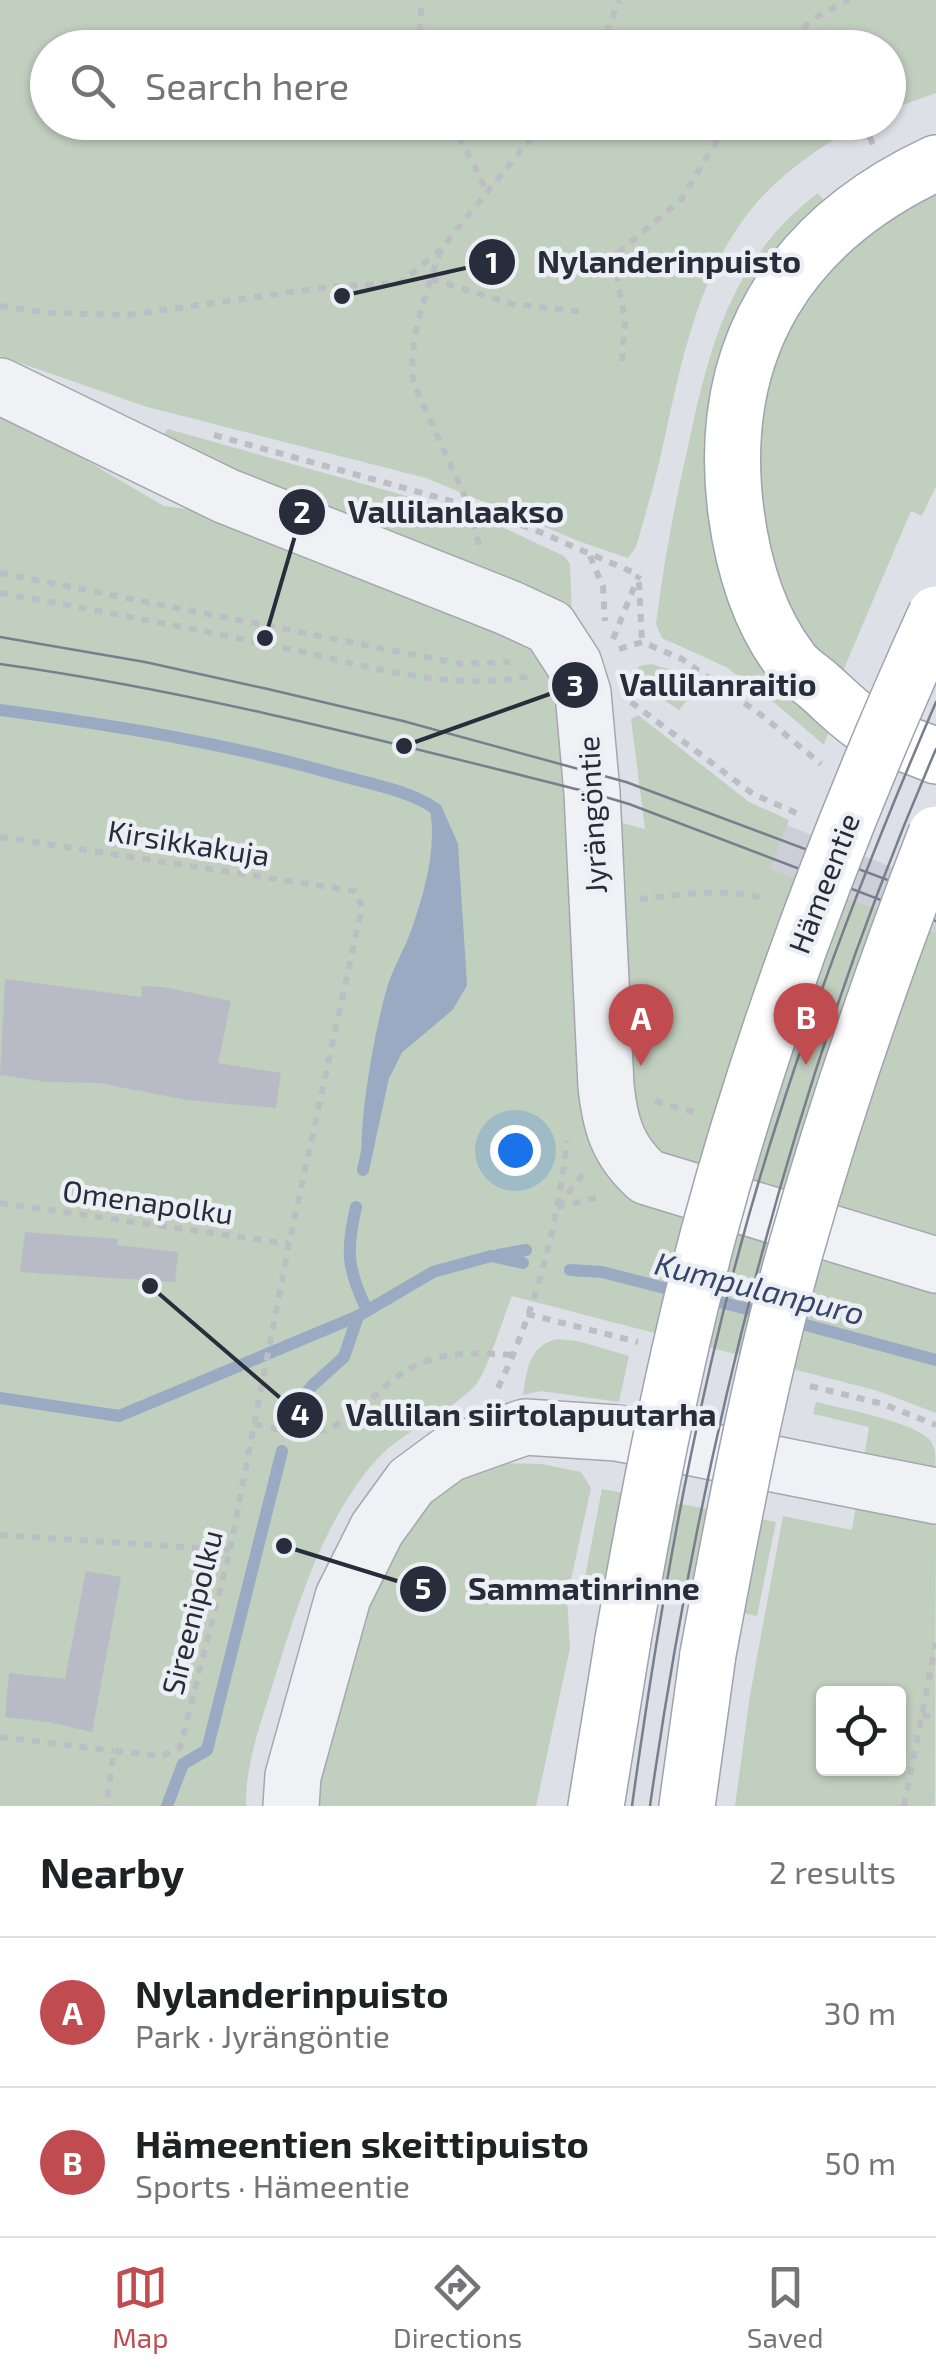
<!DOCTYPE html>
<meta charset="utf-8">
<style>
:root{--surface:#fff;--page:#f6f6f6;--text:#202124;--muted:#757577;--line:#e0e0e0;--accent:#c14c50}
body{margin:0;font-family:"Exo 2",sans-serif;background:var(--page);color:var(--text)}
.controls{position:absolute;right:30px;bottom:30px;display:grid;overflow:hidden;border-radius:10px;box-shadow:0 2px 8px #0004}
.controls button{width:90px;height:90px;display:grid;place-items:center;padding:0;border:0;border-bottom:2px solid var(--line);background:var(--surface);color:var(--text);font:50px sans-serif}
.you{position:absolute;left:515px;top:1150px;width:35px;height:35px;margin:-25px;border:8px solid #fff;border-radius:50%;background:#1a73e8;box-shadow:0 0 0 15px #1a73e833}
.badge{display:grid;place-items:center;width:65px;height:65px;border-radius:50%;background:var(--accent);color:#fff;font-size:32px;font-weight:700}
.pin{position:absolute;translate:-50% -82px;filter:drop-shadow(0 2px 5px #0008)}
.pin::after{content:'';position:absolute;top:52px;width:35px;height:30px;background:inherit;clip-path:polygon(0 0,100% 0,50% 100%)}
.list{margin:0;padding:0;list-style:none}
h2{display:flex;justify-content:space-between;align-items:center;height:130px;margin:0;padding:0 40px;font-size:42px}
h2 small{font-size:32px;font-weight:400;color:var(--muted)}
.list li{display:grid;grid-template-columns:65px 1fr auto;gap:30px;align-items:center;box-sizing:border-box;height:150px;padding:0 40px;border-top:2px solid var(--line)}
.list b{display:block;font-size:38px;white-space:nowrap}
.list p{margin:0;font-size:32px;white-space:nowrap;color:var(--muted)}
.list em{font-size:32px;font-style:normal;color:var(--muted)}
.icon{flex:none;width:55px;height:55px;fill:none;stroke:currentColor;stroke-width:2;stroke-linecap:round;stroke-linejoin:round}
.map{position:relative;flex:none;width:936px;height:1806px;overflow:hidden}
.search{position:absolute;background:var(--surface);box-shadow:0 2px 8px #0004;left:30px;right:30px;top:30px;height:110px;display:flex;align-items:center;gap:25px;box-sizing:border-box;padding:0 35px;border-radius:55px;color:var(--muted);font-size:38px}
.sheet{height:430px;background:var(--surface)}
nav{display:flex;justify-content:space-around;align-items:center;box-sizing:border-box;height:140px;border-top:2px solid var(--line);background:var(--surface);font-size:28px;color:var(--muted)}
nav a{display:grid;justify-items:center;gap:5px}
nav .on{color:var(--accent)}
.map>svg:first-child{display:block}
</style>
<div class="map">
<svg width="936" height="1806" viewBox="0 0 936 1806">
<rect width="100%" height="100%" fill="#dde0e6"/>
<path fill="#cccfd7" d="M638 776 787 825 936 885V932L769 869 646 830Z"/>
<g fill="#c1cfbf" fill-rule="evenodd">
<path d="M0 0H936V93L889 110 888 48H48V122L862 123C823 145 782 172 753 207 696 277 681 365 662 450 655 482 645 515 636 547L628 558 581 542 426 478 147 407 0 356Z"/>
<path d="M818 193 825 202 778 248 754 284 732 324 710 407 831 725 824 745 770 699 726 667 662 638 656 624C663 566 674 508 687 451 709 348 730 260 818 193Z"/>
<path d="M936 195V486L922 516 911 511 840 678 818 660 780 603 750 461 762 377 828 259 899 210Z"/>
<path d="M0 410 164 506 216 513 512 625 564 679 574 810 645 829 631 719 638 715 749 802 789 820 770 869 936 932V1413L878 1391 512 1296C504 1315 486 1376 474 1387 442 1418 400 1431 371 1466 320 1528 298 1605 274 1680 262 1720 245 1763 246 1806H0Z"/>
<path d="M168 429 481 517 564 556 570 564 572 614 158 441Z"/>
<path d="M651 664 682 673 701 684 679 710 635 681 639 666Z"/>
<path d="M557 1339 578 1341 629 1356 619 1402 541 1391 523 1395C527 1369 529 1346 557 1339Z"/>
<path d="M816 1402C843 1409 912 1421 930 1440 936 1448 936 1460 935 1470L864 1457 869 1427 813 1414Z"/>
<path d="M491 1463 541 1464 581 1472 591 1488 567 1598 570 1648 536 1806H310L327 1700 412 1501Z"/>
<path d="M602 1489 776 1522 757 1616 584 1582Z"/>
<path d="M857 1499 936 1517 935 1806H735L750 1695 783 1516 852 1530ZM824 1694H898V1768H824Z"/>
</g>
<path fill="#9baac3" d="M429 804 436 809 452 845 461 984 448 1006 396 1049 383 1077 363 1170C356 1132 375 1028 387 988 393 968 404 950 411 931 425 890 438 846 429 804Z"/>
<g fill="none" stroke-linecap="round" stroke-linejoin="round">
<g stroke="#9baac3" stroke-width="12">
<path d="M0 710C119 726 226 743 342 776 372 784 410 791 436 809L452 845 461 984 448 1006 397 1049 383 1077 363 1170"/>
<path d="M356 1207C346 1250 347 1268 366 1308"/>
<path d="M498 1255 526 1250"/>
<path d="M570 1270 602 1272 680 1292"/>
<path d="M704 1298 767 1314"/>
<path d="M791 1321 936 1360"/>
<path d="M0 1398 119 1416 358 1316 433 1272 491 1256 523 1263"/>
<path d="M293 1408 313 1385 344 1357 358 1316"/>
<path d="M167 1806 183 1764 207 1750 282 1451"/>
</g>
</g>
<g fill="#b8bbc5">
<path d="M5 979 141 997 142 986 163 987 231 1001 218 1063 281 1073 276 1108 186 1100 99 1083 48 1082 0 1075Z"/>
<path d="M25 1232 118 1239 117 1245 178 1252 175 1282 20 1272Z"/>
<path d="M86 1571 121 1577 92 1732 48 1722 5 1717 9 1673 65 1679Z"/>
</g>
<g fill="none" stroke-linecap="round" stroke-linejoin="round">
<defs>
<g id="minor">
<path d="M0 386 226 496 509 608 550 627 574 664 583 693 592 793 606 1086C610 1125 618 1151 647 1177L936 1265"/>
<path d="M291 1806 293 1776 343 1597 377 1529 411 1482 449 1454 525 1427 617 1433 936 1496"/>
</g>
<g id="major">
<path d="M936 163C790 231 715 349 736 512 743 565 758 618 791 661 798 671 810 678 819 686 834 699 849 715 866 726 886 739 914 746 936 756"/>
<path d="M596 1806 623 1640"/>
<path d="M687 1806 708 1654"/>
</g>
</defs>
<use href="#minor" stroke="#a3a7af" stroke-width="58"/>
<use href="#major" stroke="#9ea3b0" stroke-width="58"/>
<g stroke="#bcbec4" stroke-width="6" stroke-dasharray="8 8" stroke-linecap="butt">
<path d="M418 48 422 0"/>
<path d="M601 48 619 0"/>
<path d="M778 48 818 16 849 0"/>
<path d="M452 122 486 190"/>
<path d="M864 122 873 145"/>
<path d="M441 250C428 286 406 346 414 384L469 506 479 545"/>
<path d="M431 279 512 304 584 312"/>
<path d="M0 306 50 313 128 315 328 287 400 283 441 249 544 122"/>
<path d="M622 361 625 320 613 257 681 200 728 122"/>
<path d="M214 435 469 506 535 530 639 575"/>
<path d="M590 556 603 587 605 621"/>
<path d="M0 573 461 664 510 662"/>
<path d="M639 582 642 642"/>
<path d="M0 593C94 610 187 627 280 647 363 664 446 693 530 676"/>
<path d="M613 639 639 575"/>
<path d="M619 649 642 642 682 659 764 717 821 764"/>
<path d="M631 702 753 794 803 816"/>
<path d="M0 837 355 891 362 907 289 1244 230 1550 180 1748 162 1756 114 1751 106 1806"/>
<path d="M640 899C680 895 728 886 767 900"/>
<path d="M655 1101 694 1112"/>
<path d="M0 1203 289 1244"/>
<path d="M558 1206 584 1173"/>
<path d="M557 1207 600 1197"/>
<path d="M527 1314 638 1342"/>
<path d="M810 1386 883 1404 936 1425"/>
<path d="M498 1388C535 1312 558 1225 567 1141"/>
<path d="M255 1424C277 1429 303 1437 325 1430 359 1419 385 1377 421 1363 451 1351 482 1353 514 1355"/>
<path d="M0 1535 230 1550"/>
<path d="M922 1715 936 1717"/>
<path d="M0 1737 114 1751"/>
<path d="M904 1806 936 1643"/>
</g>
<use href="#minor" stroke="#f0f1f4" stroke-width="55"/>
<use href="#major" stroke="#fff" stroke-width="55"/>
<g stroke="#787e8e" stroke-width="2.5">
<path d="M0 637 145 662 272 690 403 721 626 782 936 898"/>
<path d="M0 664C200 692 396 744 592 793L629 804 936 921"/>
<path d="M632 1806C664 1575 706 1342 778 1119 823 977 877 839 936 702"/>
<path d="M650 1806C702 1443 790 1087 936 749"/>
</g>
<defs>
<g id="major-bridge">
<path d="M623 1640C647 1503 673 1367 709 1232 766 1020 845 814 936 614"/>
<path d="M708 1654C733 1520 758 1384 795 1252 835 1110 883 971 936 834"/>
</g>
</defs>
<use href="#major-bridge" stroke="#9ea3b0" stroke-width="58" stroke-linecap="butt"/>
<use href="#major-bridge" stroke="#fff" stroke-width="55"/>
</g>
<g text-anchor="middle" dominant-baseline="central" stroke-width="9" stroke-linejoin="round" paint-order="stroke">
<g font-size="30" fill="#282d3b" stroke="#eceff4">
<text transform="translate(591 815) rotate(-93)">Jyrängöntie</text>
<text transform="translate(189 842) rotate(9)">Kirsikkakuja</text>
<text transform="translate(823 883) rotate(-69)">Hämeentie</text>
<text transform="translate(148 1201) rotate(8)">Omenapolku</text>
<text transform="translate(191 1612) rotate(-76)">Sireenipolku</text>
</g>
<g font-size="32" font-style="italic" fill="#36476b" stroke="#eceff4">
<text transform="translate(760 1287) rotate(14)">Kumpulanpuro</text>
</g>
</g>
<path fill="none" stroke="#282d3b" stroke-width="4" d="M342 296L492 262M265 638L302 512M404 746L575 685M150 1286L300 1415M284 1546L423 1589"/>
<g fill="#282d3b" stroke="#eceff4" stroke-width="4">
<circle cx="342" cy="296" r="10"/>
<circle cx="265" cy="638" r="10"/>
<circle cx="404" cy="746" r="10"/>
<circle cx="150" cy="1286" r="10"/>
<circle cx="284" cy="1546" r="10"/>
<circle cx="492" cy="262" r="25"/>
<circle cx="302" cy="512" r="25"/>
<circle cx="575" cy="685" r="25"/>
<circle cx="300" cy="1415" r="25"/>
<circle cx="423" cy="1589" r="25"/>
</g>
<g font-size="30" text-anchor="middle" font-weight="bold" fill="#fff">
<text x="492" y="273">1</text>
<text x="302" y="523">2</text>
<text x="575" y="696">3</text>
<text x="300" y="1425">4</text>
<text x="423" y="1599">5</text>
</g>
<g font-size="32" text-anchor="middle" font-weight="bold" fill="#282d3b" stroke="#eceff4" stroke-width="9" stroke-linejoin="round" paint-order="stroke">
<text x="669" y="273">Nylanderinpuisto</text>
<text x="456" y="523">Vallilanlaakso</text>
<text x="718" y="696">Vallilanraitio</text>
<text x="531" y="1426">Vallilan siirtolapuutarha</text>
<text x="584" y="1600">Sammatinrinne</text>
</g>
</svg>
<div class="controls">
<button><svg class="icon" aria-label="locate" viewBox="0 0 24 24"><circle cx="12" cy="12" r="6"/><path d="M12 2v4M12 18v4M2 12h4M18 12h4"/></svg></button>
</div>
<div class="you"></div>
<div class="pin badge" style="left:641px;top:1066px">A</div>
<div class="pin badge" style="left:806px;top:1065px">B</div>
<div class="search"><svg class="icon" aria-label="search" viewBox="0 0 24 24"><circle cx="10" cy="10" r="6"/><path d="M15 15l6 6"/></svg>Search here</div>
</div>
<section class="sheet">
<h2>Nearby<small>2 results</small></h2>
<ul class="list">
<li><span class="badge">A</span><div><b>Nylanderinpuisto</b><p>Park · Jyrängöntie</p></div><em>30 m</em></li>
<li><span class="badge">B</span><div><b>Hämeentien skeittipuisto</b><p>Sports · Hämeentie</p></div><em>50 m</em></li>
</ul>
</section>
<nav>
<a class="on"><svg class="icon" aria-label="map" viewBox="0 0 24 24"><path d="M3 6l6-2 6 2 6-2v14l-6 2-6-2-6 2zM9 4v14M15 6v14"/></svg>Map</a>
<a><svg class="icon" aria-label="directions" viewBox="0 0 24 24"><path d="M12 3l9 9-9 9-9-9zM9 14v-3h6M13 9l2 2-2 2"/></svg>Directions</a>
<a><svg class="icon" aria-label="saved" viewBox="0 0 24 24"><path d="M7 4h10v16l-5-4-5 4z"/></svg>Saved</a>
</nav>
